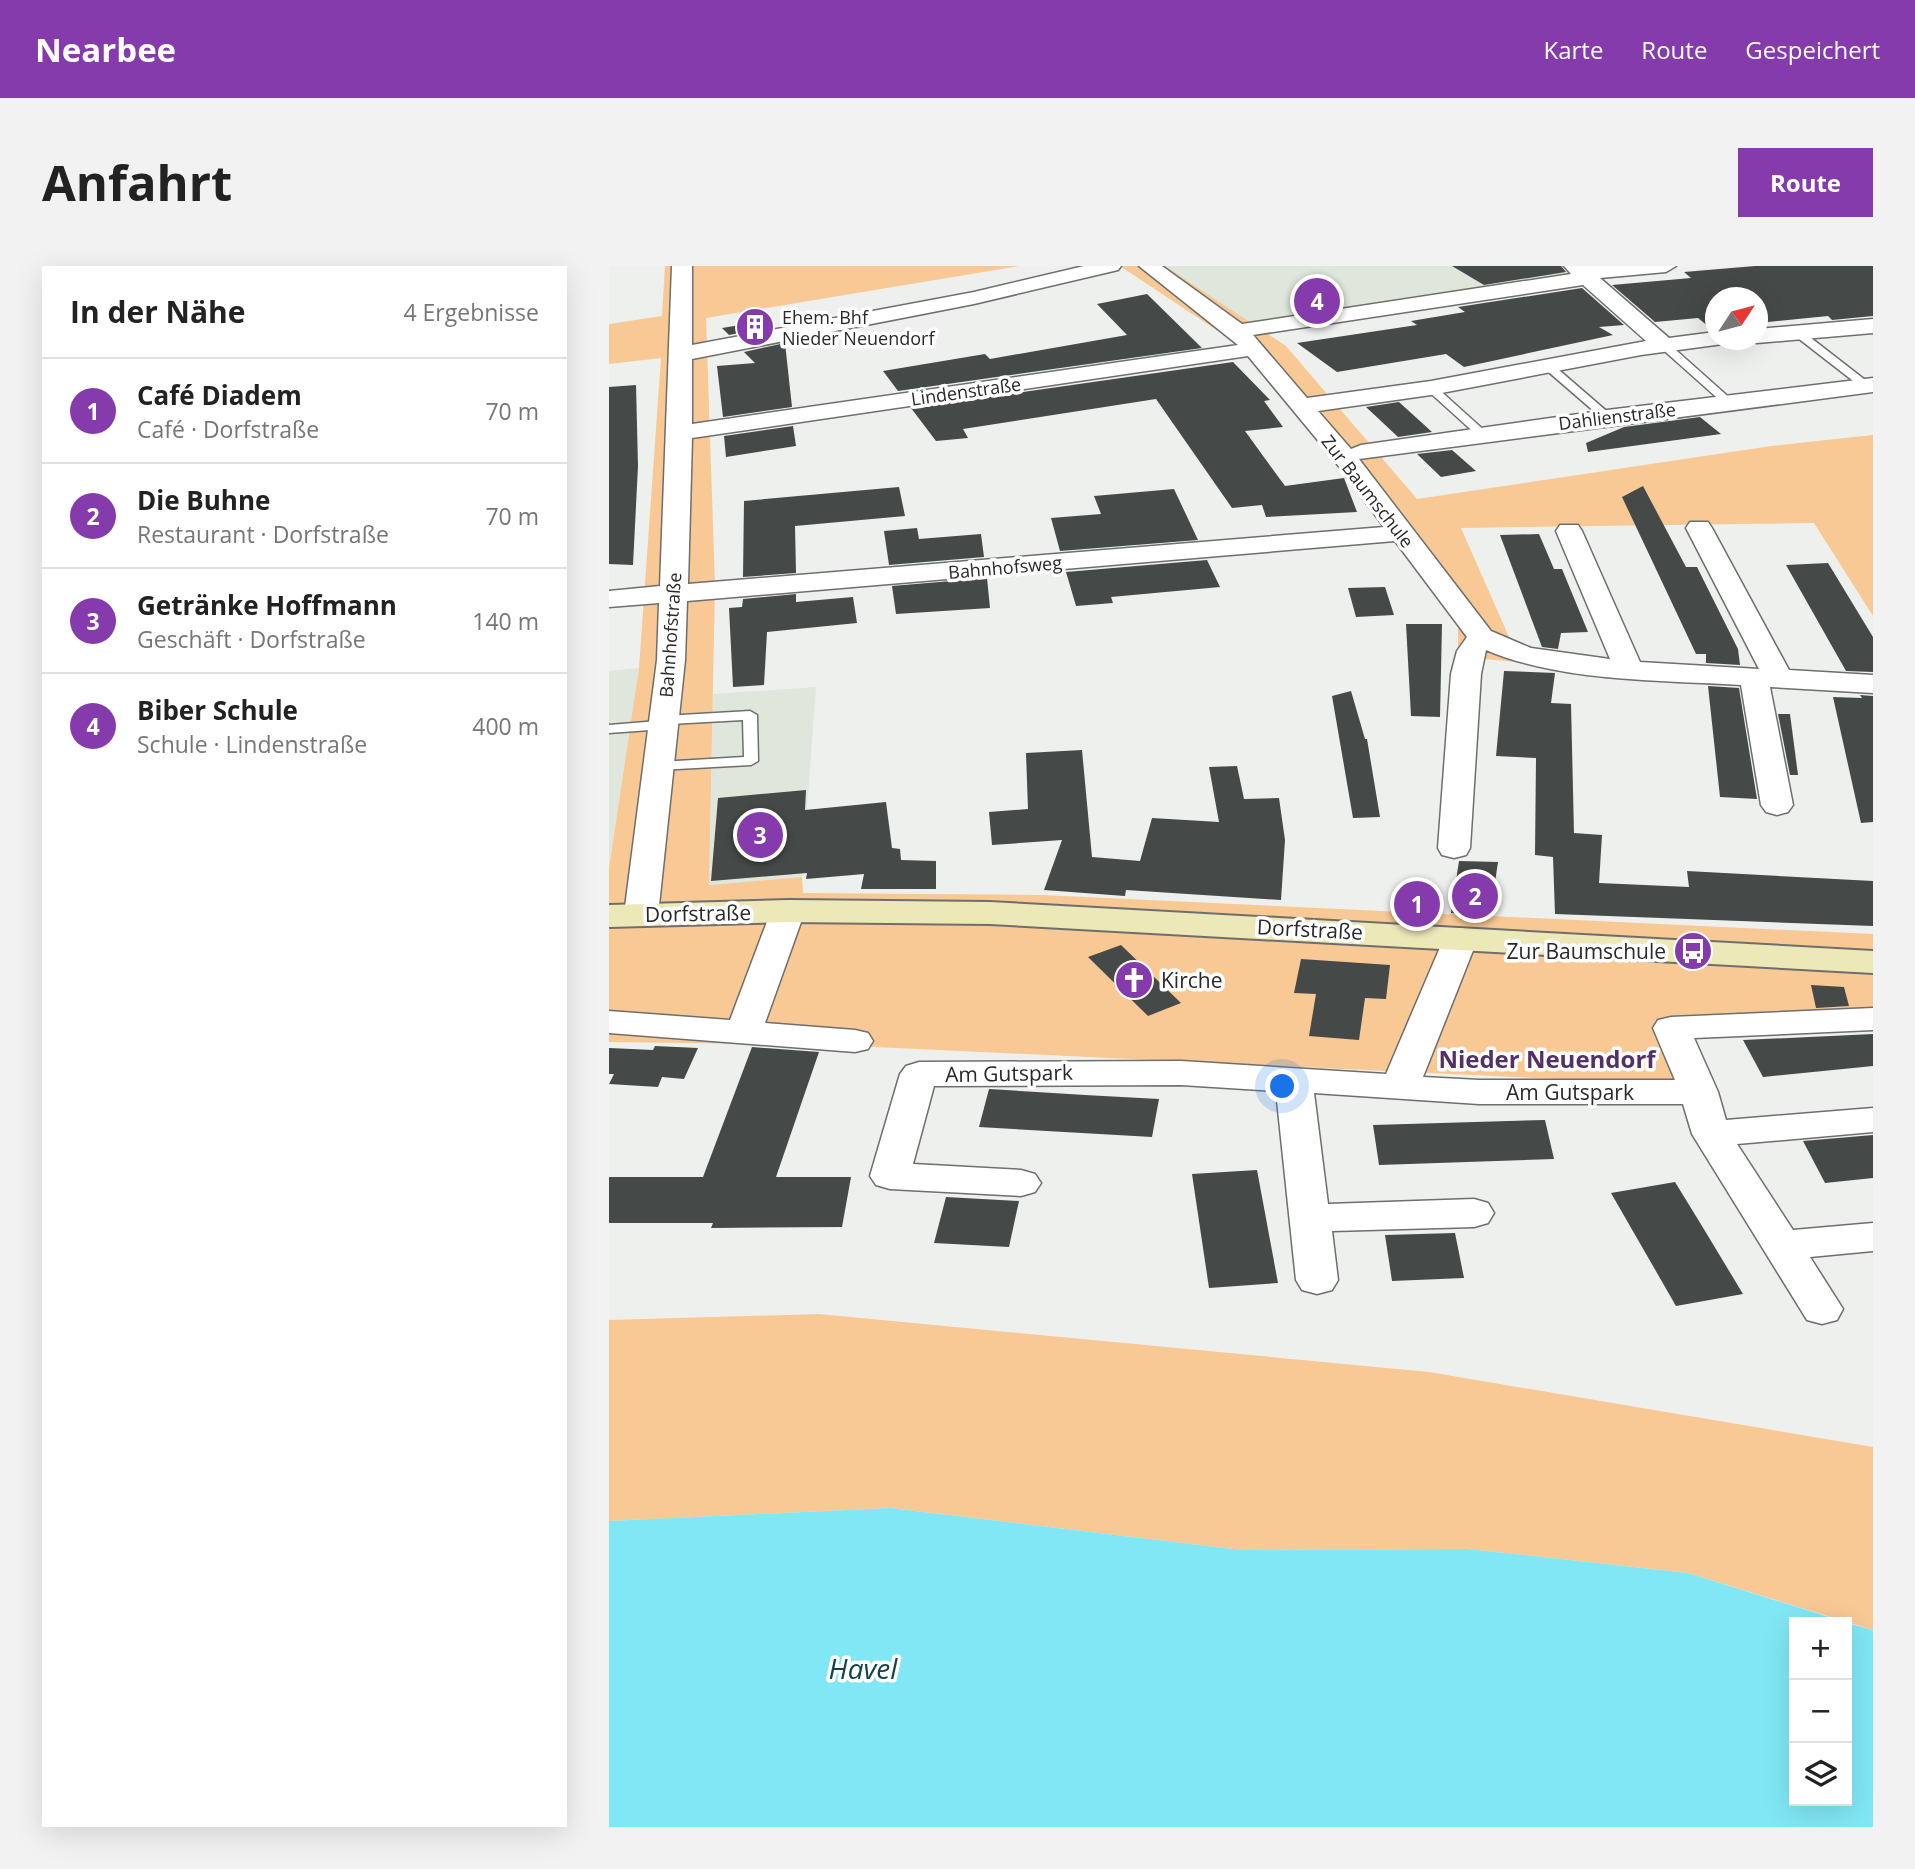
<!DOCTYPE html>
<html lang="de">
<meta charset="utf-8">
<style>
:root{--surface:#fff;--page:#f2f2f2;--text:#222;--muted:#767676;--line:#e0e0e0;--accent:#853bac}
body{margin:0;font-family:"Open Sans",sans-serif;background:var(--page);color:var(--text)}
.controls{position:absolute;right:21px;bottom:21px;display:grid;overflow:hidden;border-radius:0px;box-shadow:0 7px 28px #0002}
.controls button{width:63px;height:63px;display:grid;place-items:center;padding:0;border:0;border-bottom:2px solid var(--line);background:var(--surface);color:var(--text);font:35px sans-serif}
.compass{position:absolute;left:1096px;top:21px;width:63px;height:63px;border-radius:50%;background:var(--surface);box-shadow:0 7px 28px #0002;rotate:54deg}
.you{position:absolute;left:674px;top:821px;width:24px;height:24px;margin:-18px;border:5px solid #fff;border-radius:50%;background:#1a73e8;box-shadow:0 0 0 10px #1a73e833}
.badge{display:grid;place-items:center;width:46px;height:46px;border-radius:50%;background:var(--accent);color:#fff;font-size:23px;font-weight:700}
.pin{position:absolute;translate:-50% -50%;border:4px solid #fff;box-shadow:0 2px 7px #0006}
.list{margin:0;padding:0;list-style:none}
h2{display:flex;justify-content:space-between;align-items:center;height:91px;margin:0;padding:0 28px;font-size:30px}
h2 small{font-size:23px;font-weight:400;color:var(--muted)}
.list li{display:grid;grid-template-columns:46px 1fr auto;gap:21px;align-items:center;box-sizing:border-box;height:105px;padding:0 28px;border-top:2px solid var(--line)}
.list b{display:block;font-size:26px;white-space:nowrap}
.list p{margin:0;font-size:23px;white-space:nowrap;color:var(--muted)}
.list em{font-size:23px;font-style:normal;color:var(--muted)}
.icon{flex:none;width:38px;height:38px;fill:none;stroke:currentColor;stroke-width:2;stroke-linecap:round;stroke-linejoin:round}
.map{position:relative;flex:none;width:1264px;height:1561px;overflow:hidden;border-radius:0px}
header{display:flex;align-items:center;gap:42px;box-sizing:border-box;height:98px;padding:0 35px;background:var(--accent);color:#fff}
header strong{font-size:33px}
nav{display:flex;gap:38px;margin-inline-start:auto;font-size:24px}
.intro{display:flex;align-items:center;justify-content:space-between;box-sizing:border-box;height:168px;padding:0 42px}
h1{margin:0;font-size:49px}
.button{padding:18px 32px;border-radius:0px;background:var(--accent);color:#fff;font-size:24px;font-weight:700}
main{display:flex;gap:42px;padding:0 42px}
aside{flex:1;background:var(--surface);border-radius:0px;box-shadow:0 7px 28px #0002}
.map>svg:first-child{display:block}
</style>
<header>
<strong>Nearbee</strong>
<nav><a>Karte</a><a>Route</a><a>Gespeichert</a></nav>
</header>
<div class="intro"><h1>Anfahrt</h1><a class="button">Route</a></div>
<main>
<aside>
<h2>In der Nähe<small>4 Ergebnisse</small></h2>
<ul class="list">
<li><span class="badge">1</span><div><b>Café Diadem</b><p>Café · Dorfstraße</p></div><em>70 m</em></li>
<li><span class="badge">2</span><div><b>Die Buhne</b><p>Restaurant · Dorfstraße</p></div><em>70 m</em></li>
<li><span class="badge">3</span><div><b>Getränke Hoffmann</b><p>Geschäft · Dorfstraße</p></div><em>140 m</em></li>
<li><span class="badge">4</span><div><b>Biber Schule</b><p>Schule · Lindenstraße</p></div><em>400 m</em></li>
</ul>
</aside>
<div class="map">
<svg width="1264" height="1561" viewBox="0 0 1264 1561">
<rect width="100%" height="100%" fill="#eef0ed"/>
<g fill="#dfe6dc">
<path d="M556 0H957L967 8 648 61Z"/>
<path d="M30 402 0 601V405Z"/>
<path d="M207 421 193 611 100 619 104 428Z"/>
</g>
<g fill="#f8c895">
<path d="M56 0H410L97 52 106 319 100 619 193 611 194 627 433 629 1264 668V749L1046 755 1075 819 224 779 0 776V602L30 402 52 92 0 98V58L53 50Z"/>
<path d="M511 0H556L677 80 808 233 1162 180 1264 169V350L1205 257 852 262 911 396 849 391V356L645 89Z"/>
<path d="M210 1048 820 1106 1264 1181V1364L1079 1307 859 1283 632 1284 281 1242 0 1255V1054Z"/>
</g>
<path fill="#81e7f4" d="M281 1242 632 1284 859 1283 1079 1307 1236 1356H1185V1535H1238V1357L1264 1364V1561H0V1255Z"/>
<g fill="#454948">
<path d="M843 0H952L957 6 875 19Z"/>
<path d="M1146 0H1264V50L1223 54 1219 50 1149 57V32H1107V61H1100L1089 52 1046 56 1003 19 1082 12 1075 6Z"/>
<path d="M973 22 1015 59 990 61 1004 69 855 101 837 88 728 106 688 77 808 59 802 55 856 46 849 41Z"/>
<path d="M538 28 593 82 289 125 274 105 376 88 381 93 518 69 488 38Z"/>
<path d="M155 55 162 61 120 69 113 62Z"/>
<path d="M176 77 183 141 114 151 108 100 146 97 135 86Z"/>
<path d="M624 96 661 134 655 135 674 161 636 165 676 220 735 212 748 246 657 251 653 239 623 242 547 133 354 163 359 172 327 175 302 142Z"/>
<path d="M27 119 29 200 24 299 0 298V121Z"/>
<path d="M790 136 823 166 789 171 757 141Z"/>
<path d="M1091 151 1112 168 979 186 977 177 1015 161Z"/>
<path d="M184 160 187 180 117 191 115 170Z"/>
<path d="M843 184 867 205 832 211 808 188Z"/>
<path d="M1034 220 1077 301H1088L1129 383 1131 399 1097 397V388H1087L1013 231Z"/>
<path d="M290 221 296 250 186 260 187 307 134 311 135 235Z"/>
<path d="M565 223 589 274 451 285 442 252 492 248 485 230Z"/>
<path d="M308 262 310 273 372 268 375 291 280 299 275 265Z"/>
<path d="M930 268 945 303H953L979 366 952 367 949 383 933 381 891 269Z"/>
<path d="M598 294 611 321 502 331 504 337 467 340 457 306Z"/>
<path d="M1219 297 1264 371V406L1237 405 1177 299Z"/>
<path d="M378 312 381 342 287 348 283 320Z"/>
<path d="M776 321 785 349 747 351 739 322Z"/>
<path d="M187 328V336L244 331 248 357 158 366 155 419 124 421 120 342 133 341 134 333Z"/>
<path d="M797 358H833L831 451 802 450Z"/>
<path d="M895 405 946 407 942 437 962 438 965 567 993 569 990 617 1080 621 1078 605 1264 615V660L946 648 944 591 926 589 927 492 887 490Z"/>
<path d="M1099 420 1130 422 1148 533 1111 531Z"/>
<path d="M742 425 756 473H758L771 551 744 552 723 430Z"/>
<path d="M1251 429 1264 430V556L1252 557 1224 431 1253 432Z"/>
<path d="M1169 448H1181L1189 509H1181Z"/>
<path d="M473 484 483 591 531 595 543 552 610 556 600 501 628 500 635 533 670 532 676 574 672 634 517 624 516 630 435 624 453 574 383 579 380 546 419 543 417 487Z"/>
<path d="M197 524 196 544 277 536 283 582 291 583 292 594 327 595V623H252L255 608 197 613 198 607 102 615 109 532Z"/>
<path d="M850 595 889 596 881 650 842 647Z"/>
<path d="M512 679 572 737 539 750 479 691Z"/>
<path d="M692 693 781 699 777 733 756 732 750 774 700 770 707 728 685 727Z"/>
<path d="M1202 719 1235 721 1240 740 1207 742Z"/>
<path d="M1264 768V800L1154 811 1134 774Z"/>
<path d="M46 780 89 782 75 813 53 811 49 821 0 818 5 808H0V782L44 784Z"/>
<path d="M143 781 210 786 167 911H242L233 961 102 962 104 957H0V911H94Z"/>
<path d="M380 823 476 829 550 833 543 871 370 861Z"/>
<path d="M936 854 945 893 770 899 764 859Z"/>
<path d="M1264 869V912L1216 917 1194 875Z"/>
<path d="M648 904 669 1017 600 1022 583 908Z"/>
<path d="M1066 916 1093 960 1134 1028 1067 1040 1002 927Z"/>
<path d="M337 931 410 935 400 981 325 977Z"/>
<path d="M846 967 855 1012 783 1015 776 969Z"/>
</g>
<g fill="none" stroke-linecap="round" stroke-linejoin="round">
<defs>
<g id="lane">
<path d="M1185 65H1193L1260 117V121H1252L1185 69Z"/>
<path d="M1051 77H1059L1123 134V138H1115L1051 81Z"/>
<path d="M935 98H943L1002 149V153H994L935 102Z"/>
<path d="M818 120H826L877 166V170H869L818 124Z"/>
<path d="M141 445 148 449 149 495 142 499 50 504 43 500 50 496 135 491 134 454 61 458 60 462 55 463 0 467V459L49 455 50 451 55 450Z"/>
</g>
<g id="street">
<path d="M63 0H83V79L365 26 475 0H512L509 4 365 38 83 93V158L629 79 530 0H553L633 58 962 8 955 0H1067L1057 6 991 12 1060 72 1106 66V74H1117L1114 78 1032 89 822 129 709 145 742 183 752 179 998 144 1264 112V126L750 193 882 365 922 382 1001 393 947 265 951 259H969L973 265 1031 396 1150 403 1077 262 1081 256H1099L1103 262 1180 404 1264 409V427L1161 421 1184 539 1179 546 1168 549 1157 546 1152 539 1132 419C1050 414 952 416 877 384L872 408 861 582 857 589 845 592 833 589 829 582 842 408 848 385 858 371 786 275 78 335 76 394 49 649 44 656 32 659 20 656 15 649 48 394 50 337 0 341V325L51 320ZM974 19 1037 75 822 115 698 132 644 69ZM639 90 725 194 775 261 79 318 83 172Z"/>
<path d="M1264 53V67L1148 77 1139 74H1148V63Z"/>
<path d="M179 635 191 638 196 645 156 757 246 764 259 767 264 775 259 783 246 786 0 767V745L121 754 162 645 167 638Z"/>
<path d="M852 662 864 665 869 672 814 811 870 814H1066L1044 762 1049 754 1062 751 1264 742V764L1085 772 1109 826 1117 854 1264 842V866L1128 878 1184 964 1264 957V985L1201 991 1234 1043 1228 1054 1213 1058 1198 1054 1083 868 1074 838H870L705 827 719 938 865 933 879 937 885 947 879 957 865 961 723 965 729 1014 723 1024 708 1028 693 1024 687 1014 667 825 572 819 325 820 304 898 412 904 426 908 432 917 426 926 412 930 281 923 267 919 261 910 291 808 297 800 310 796 572 795 777 808 835 672 840 665Z"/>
</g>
<path id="secondary" d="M179 634 381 636 1264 685V707L381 658 179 656 0 661V639Z"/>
</defs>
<use href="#lane" stroke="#6d6f6c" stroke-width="3"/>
<use href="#street" stroke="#6d6f6c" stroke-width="3"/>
<use href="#secondary" stroke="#6d6f6c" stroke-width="4"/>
<use href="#lane" fill="#fff" fill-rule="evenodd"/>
<use href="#street" fill="#fff" fill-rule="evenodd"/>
<use href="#secondary" fill="#ede8b8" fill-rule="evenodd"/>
</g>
<defs>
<symbol id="building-disc" viewBox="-11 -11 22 22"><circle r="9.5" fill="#853bac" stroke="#fff"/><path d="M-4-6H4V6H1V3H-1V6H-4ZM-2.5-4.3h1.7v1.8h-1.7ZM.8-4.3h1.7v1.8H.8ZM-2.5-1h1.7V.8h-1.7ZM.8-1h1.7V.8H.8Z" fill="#fff"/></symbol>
<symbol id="bus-disc" viewBox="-11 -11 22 22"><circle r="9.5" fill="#853bac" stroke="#fff"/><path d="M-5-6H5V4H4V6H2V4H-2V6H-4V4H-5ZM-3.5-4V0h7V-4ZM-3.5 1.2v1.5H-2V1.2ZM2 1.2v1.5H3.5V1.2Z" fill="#fff"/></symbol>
<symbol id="church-disc" viewBox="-11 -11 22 22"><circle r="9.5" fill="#853bac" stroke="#fff"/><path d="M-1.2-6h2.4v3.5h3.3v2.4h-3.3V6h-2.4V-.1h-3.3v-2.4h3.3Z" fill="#fff"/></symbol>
</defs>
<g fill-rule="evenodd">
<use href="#building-disc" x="124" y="39" width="44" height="44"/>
<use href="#bus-disc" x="1062" y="663" width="44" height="44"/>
<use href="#church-disc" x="503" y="692" width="44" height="44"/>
</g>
<g text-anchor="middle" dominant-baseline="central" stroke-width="7" stroke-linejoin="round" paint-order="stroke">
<g font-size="18" fill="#282928" stroke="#fff" text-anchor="start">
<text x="173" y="51">Ehem. Bhf<tspan x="173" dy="21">Nieder Neuendorf</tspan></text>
</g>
<g font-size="18" fill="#282928" stroke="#fff">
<text transform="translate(357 125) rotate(-8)">Lindenstraße</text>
<text transform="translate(1008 150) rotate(-7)">Dahlienstraße</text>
<text transform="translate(759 225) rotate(52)">Zur Baumschule</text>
<text transform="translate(396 301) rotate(-5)">Bahnhofsweg</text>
<text transform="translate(61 369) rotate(-86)">Bahnhofstraße</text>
</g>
<g font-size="21" fill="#282928" stroke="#fff">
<text transform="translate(89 647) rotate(-1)">Dorfstraße</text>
<text transform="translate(701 663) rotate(3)">Dorfstraße</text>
<text transform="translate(400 807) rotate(-1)">Am Gutspark</text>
<text x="961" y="826">Am Gutspark</text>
</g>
<g font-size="21" fill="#282928" stroke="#fff" text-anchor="end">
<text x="1057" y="685">Zur Baumschule</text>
<text x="552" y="714" text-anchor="start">Kirche</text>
</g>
<g font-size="24" font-weight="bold" fill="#543068" stroke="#fff">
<text x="938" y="792">Nieder Neuendorf</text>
</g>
<g font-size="28" font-style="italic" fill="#134248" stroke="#fff">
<text x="254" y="1402">Havel</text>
</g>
</g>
</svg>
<div class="controls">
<button>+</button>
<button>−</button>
<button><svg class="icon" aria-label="layers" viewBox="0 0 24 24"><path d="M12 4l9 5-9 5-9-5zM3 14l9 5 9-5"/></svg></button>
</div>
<svg class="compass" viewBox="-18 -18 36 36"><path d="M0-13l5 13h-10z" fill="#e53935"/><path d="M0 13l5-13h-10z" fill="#767676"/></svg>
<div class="you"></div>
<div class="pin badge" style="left:808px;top:638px">1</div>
<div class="pin badge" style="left:866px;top:630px">2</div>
<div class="pin badge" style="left:151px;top:569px">3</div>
<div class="pin badge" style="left:708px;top:35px">4</div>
</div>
</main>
